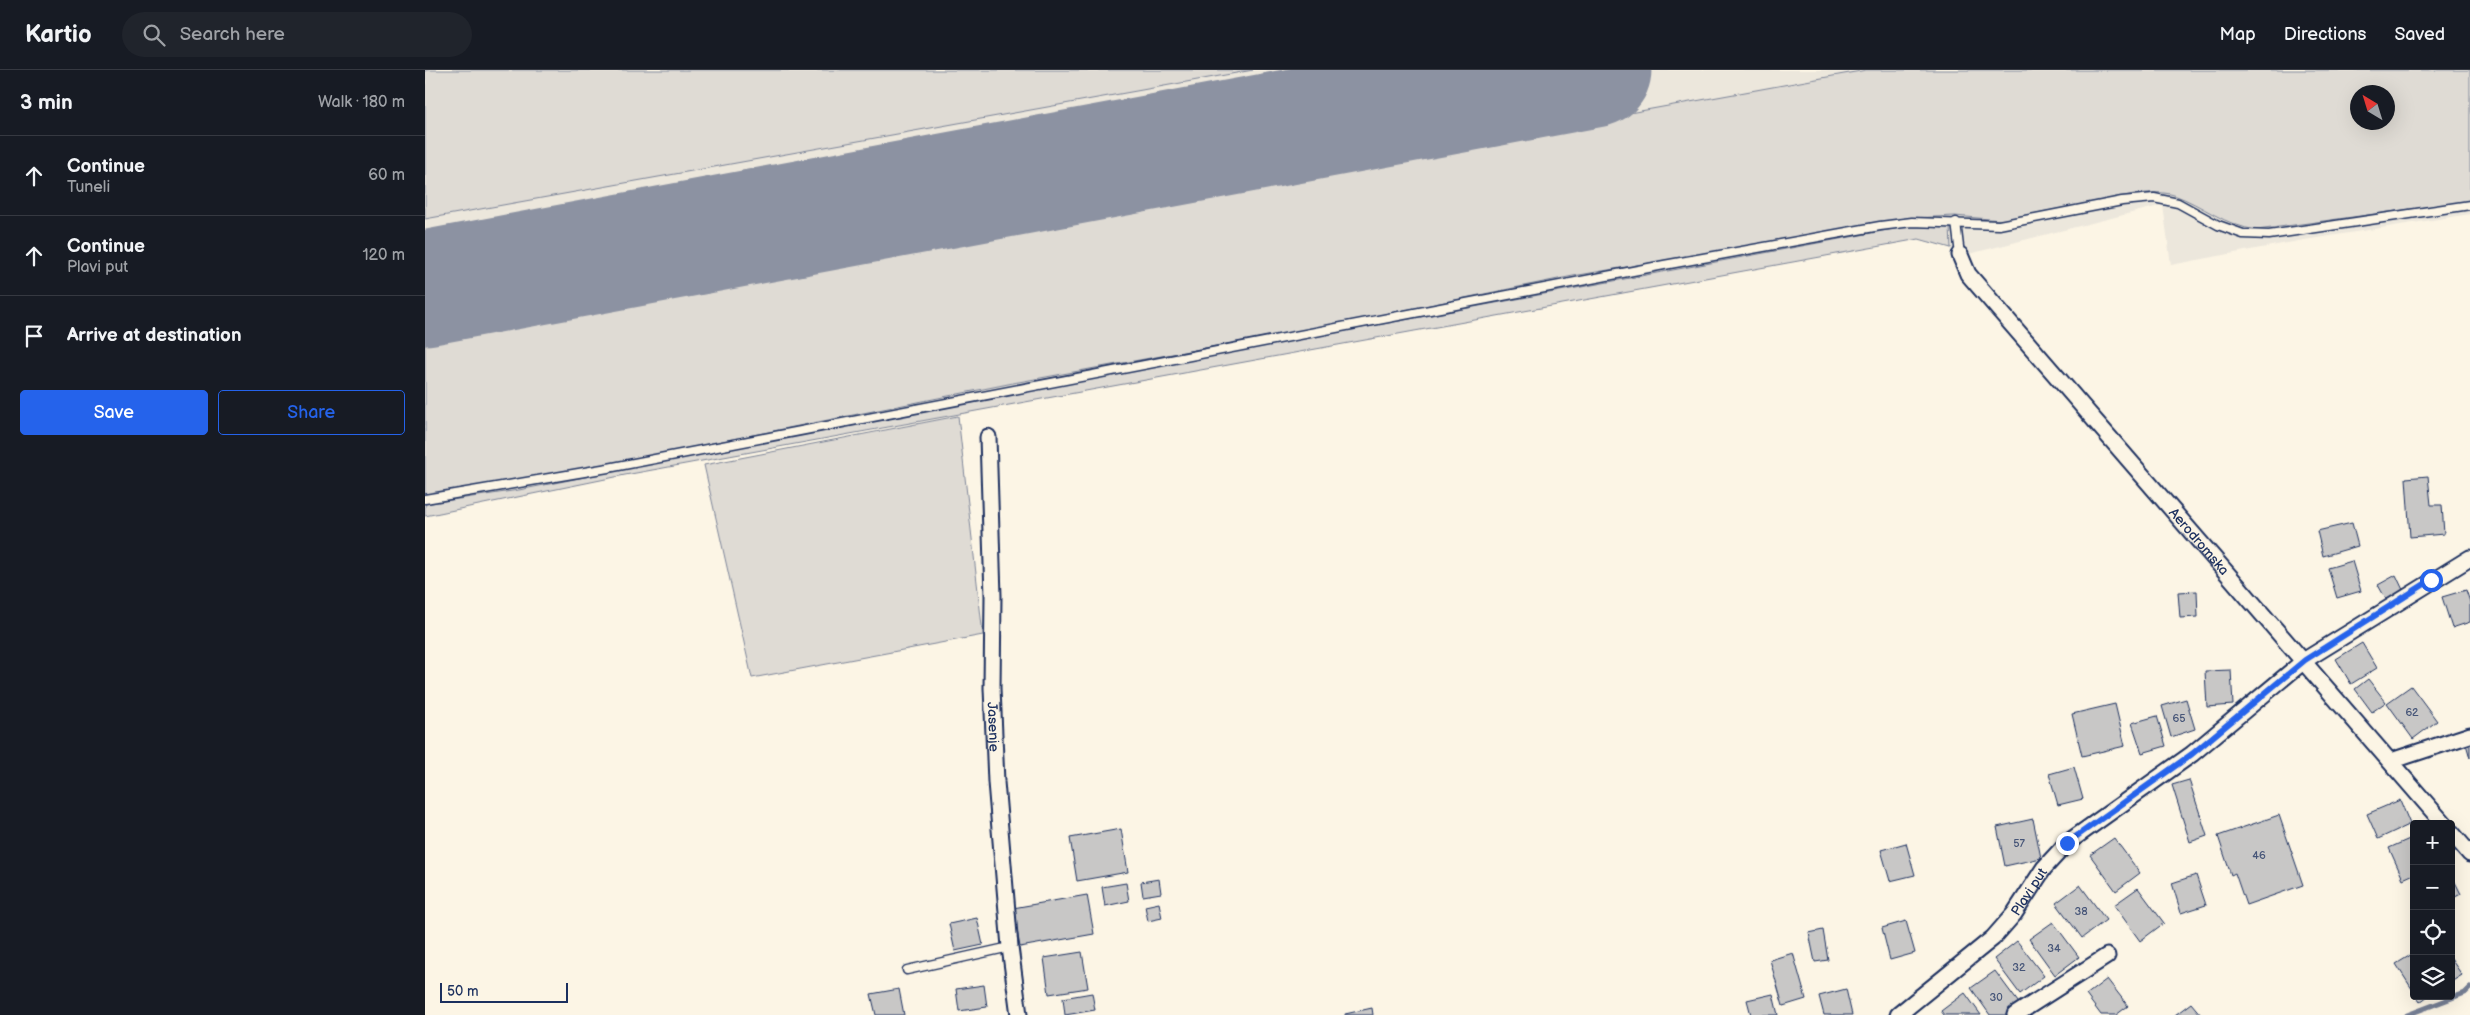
<!DOCTYPE html>
<meta charset="utf-8">
<style>
:root{--surface:#171b24;--page:#20242c;--text:#f1f3f6;--muted:#9ea1a6;--line:#363941;--accent:#2563eb}
body{margin:0;font-family:"Balsamiq Sans",sans-serif;background:var(--page);color:var(--text)}
.controls{position:absolute;right:15px;bottom:15px;display:grid;overflow:hidden;border-radius:5px;box-shadow:0 5px 20px #0002}
.controls button{width:45px;height:45px;display:grid;place-items:center;padding:0;border:0;border-bottom:1px solid var(--line);background:var(--surface);color:var(--text);font:25px sans-serif}
.compass{position:absolute;left:1925px;top:15px;width:45px;height:45px;border-radius:50%;background:var(--surface);box-shadow:0 5px 20px #0002;rotate:322deg}
.scale{position:absolute;left:15px;bottom:12px;width:128px;box-sizing:border-box;padding-left:5px;border:2px solid #1b2f5e;border-top:0;font-size:14px;line-height:18px;white-space:nowrap;color:#1b2f5e;-webkit-text-stroke:4px #fcf5e5;paint-order:stroke}
.stop{position:absolute;width:15px;height:15px;margin:-11px;border:4px solid #2563eb;border-radius:50%;background:#fff}
.stop.end{background:#2563eb;border-color:#fff;box-shadow:0 1px 5px #0008}
.list{margin:0;padding:0;list-style:none}
h2{display:flex;justify-content:space-between;align-items:center;height:65px;margin:0;padding:0 20px;font-size:21px}
h2 small{font-size:16px;font-weight:400;color:var(--muted)}
.list li{display:grid;grid-template-columns:32px 1fr auto;gap:15px;align-items:center;box-sizing:border-box;height:80px;padding:0 20px;border-top:1px solid var(--line)}
.list b{display:block;font-size:19px;white-space:nowrap}
.list p{margin:0;font-size:16px;white-space:nowrap;color:var(--muted)}
.list em{font-size:16px;font-style:normal;color:var(--muted)}
.actions{display:flex;gap:10px;padding:15px 20px}
.actions a{flex:1;padding:11px 0;border:1px solid var(--accent);border-radius:5px;text-align:center;font-size:18px;color:var(--accent)}
.actions .main{background:var(--accent);color:#fff}
.icon{flex:none;width:28px;height:28px;fill:none;stroke:currentColor;stroke-width:2;stroke-linecap:round;stroke-linejoin:round}
.map{position:relative;flex:none;width:2045px;height:945px;overflow:hidden}
header{display:flex;align-items:center;gap:30px;box-sizing:border-box;height:70px;padding:0 25px;background:var(--surface);border-bottom:1px solid var(--line)}
header strong{font-size:24px}
nav{display:flex;gap:28px;margin-inline-start:auto;font-size:18px}
.search{width:350px;height:45px;background:var(--page);display:flex;align-items:center;gap:12px;box-sizing:border-box;padding:0 18px;border-radius:28px;color:var(--muted);font-size:19px}
main{display:flex}
aside{flex:1;background:var(--surface)}
.map>svg:first-child{display:block}
</style>
<header>
<strong>Kartio</strong>
<div class="search"><svg class="icon" aria-label="search" viewBox="0 0 24 24"><circle cx="10" cy="10" r="6"/><path d="M15 15l6 6"/></svg>Search here</div>
<nav><a>Map</a><a>Directions</a><a>Saved</a></nav>
</header>
<main>
<aside>
<h2>3 min<small>Walk · 180 m</small></h2>
<ul class="list">
<li><svg class="icon" aria-label="ahead" viewBox="0 0 24 24"><path d="M12 20V5M6 11l6-6 6 6"/></svg><div><b>Continue</b><p>Tuneli</p></div><em>60 m</em></li>
<li><svg class="icon" aria-label="ahead" viewBox="0 0 24 24"><path d="M12 20V5M6 11l6-6 6 6"/></svg><div><b>Continue</b><p>Plavi put</p></div><em>120 m</em></li>
<li><svg class="icon" aria-label="arrive" viewBox="0 0 24 24"><path d="M6 21V4h12l-3 4 3 4H6"/></svg><div><b>Arrive at destination</b></div></li>
</ul>
<div class="actions"><a class="main">Save</a><a>Share</a></div>
</aside>
<div class="map">
<svg width="2045" height="945" viewBox="0 0 2045 945">
<rect width="100%" height="100%" fill="#fcf5e5"/>
<filter id="ink" filterUnits="userSpaceOnUse"><feTurbulence type="fractalNoise" baseFrequency=".02" numOctaves="2"/><feDisplacementMap in="SourceGraphic" scale="10" xChannelSelector="R" yChannelSelector="G"/><feConvolveMatrix kernelMatrix="1 2 1 2 8 2 1 2 1" color-interpolation-filters="sRGB"/></filter>
<g filter="url(#ink)">
<path fill="#ece7dc" fill-rule="evenodd" d="M0 0H2045V144L1873 171 1746 195 1738 135 1528 188 1525 178 1494 169 200 405 0 446ZM1932 22H1962V52H1932Z"/>
<g fill="#dfdbd4" stroke="#7d8599" fill-rule="evenodd">
<path d="M0 0H828L0 149Z"/>
<path d="M1441 0H2045V131L1832 160C1800 156 1778 135 1749 125 1736 121 1722 123 1709 124L1576 150 1530 146 1488 148 1148 206 906 255 588 313 138 403 0 425V275L344 211 935 92ZM1932 22H1962V52H1932Z"/>
<path d="M1479 157H1525L1526 178 1494 169 200 405 0 446V434L94 420 544 331Z"/>
<path d="M533 346 558 565 327 608 279 395Z"/>
</g>
<g fill="none" stroke-linecap="round" stroke-linejoin="round">
<path stroke="#767f94" stroke-width="5" d="M1982 945 2040 923 2045 918"/>
<path stroke="#8c92a2" stroke-width="115" d="M0 218 1169 0"/>
</g>
<g fill="#c8c7c6" stroke="#1b2f5e">
<path d="M2003 406 2006 435H2017L2019 464 1985 467 1981 408Z"/>
<path d="M1927 453 1933 476 1898 486 1892 461Z"/>
<path d="M1927 491 1936 521 1912 528 1903 498Z"/>
<path d="M1971 505 1979 522 1962 531 1953 515Z"/>
<path d="M2041 520 2045 532V552L2027 558 2017 527Z"/>
<path d="M1772 521 1773 547 1755 548 1753 522Z"/>
<path d="M1937 573 1952 598 1926 614 1911 589Z"/>
<path d="M1806 600 1808 635 1782 637 1780 601Z"/>
<path d="M1943 609 1961 632 1947 642 1930 619Z"/>
<path d="M1986 616 2012 651 1988 669 1962 633Z"/>
<path d="M1761 629 1770 659 1746 667 1737 636Z"/>
<path d="M1690 634 1700 676 1657 686 1647 644Z"/>
<path d="M1732 646 1741 676 1717 683 1707 653Z"/>
<path d="M2045 673V688L2041 674Z"/>
<path d="M1649 697 1658 729 1633 735 1624 704Z"/>
<path d="M1764 710 1782 766 1765 772 1747 715Z"/>
<path d="M1975 730 1985 754 1953 769 1942 744Z"/>
<path d="M1854 745 1878 815 1821 835 1810 803 1806 805 1793 766Z"/>
<path d="M1608 749 1616 788 1580 796 1572 757Z"/>
<path d="M696 759 703 802 652 811 645 768Z"/>
<path d="M1989 767V804L1978 809 1964 778Z"/>
<path d="M1689 768 1715 803 1691 821 1665 785Z"/>
<path d="M1481 773 1490 805 1465 811 1456 780Z"/>
<path d="M2026 804 2036 824 2026 829Z"/>
<path d="M1771 805 1781 835 1756 843 1747 813Z"/>
<path d="M734 809 736 823 718 826 716 812Z"/>
<path d="M701 813 704 831 680 836 677 817Z"/>
<path d="M1655 815 1681 850 1657 868 1631 833Z"/>
<path d="M1713 818 1739 853 1715 871 1689 835Z"/>
<path d="M662 825 669 864 595 877 588 838Z"/>
<path d="M734 833 737 848 723 851 720 836Z"/>
<path d="M552 848 558 875 530 881 524 854Z"/>
<path d="M1481 851 1490 883 1465 890 1457 858Z"/>
<path d="M1628 852 1654 887 1630 905 1604 869Z"/>
<path d="M1398 860 1403 890 1390 892 1384 863Z"/>
<path d="M1592 871 1619 906 1595 924 1569 889Z"/>
<path d="M657 882 663 918 624 924 619 888Z"/>
<path d="M1368 883 1381 929 1358 936 1345 890Z"/>
<path d="M1989 883V922L1971 894Z"/>
<path d="M2026 889 2037 905 2026 912Z"/>
<path d="M1570 901 1596 936 1584 945H1565L1546 918Z"/>
<path d="M1682 909 1703 936 1691 945H1676L1661 925Z"/>
<path d="M559 915 562 937 534 941 531 919Z"/>
<path d="M474 919 479 945H451L446 924Z"/>
<path d="M1421 919 1427 945H1399L1394 926Z"/>
<path d="M667 923 670 940 640 945 638 928Z"/>
<path d="M1540 923 1556 945H1519L1516 941Z"/>
<path d="M1348 924 1353 945H1326L1322 930Z"/>
<path d="M1991 926H2003L1995 932Z"/>
<path d="M1766 933 1776 945H1750Z"/>
<path d="M947 938 948 945H920V944Z"/>
</g>
<g fill="none" stroke-linecap="round" stroke-linejoin="round">
<defs>
<g id="lane">
<path d="M1531 152 1535 185"/>
<path d="M0 429 183 398 1239 195 1455 156 1487 152 1574 155 1697 131 1729 128 1753 133 1793 155 1818 164 1844 165 2045 135"/>
<path d="M482 900 585 877"/>
</g>
<g id="street">
<path id="s1" d="M1535 185 1543 204 2019 754"/>
<path id="s2" d="M563 367 568 526 567 618 571 712 585 877 594 945"/>
<path d="M1966 691 2045 665"/>
<path d="M2026 762 2045 784"/>
<path id="s3" d="M1473 945 1568 868 1589 844 1619 798 1642 773 1767 684 1880 590 2045 488"/>
<path d="M1590 945 1682 886"/>
</g>
</defs>
<use href="#lane" stroke="#1b2f5e" stroke-width="11"/>
<use href="#street" stroke="#1b2f5e" stroke-width="19"/>
<use href="#lane" stroke="#fcf5e5" stroke-width="8"/>
<use href="#street" stroke="#fcf5e5" stroke-width="15"/>
</g>
</g>
<g fill="none" stroke-linecap="round" stroke-linejoin="round" filter="url(#ink)">
<path stroke="#2563eb" stroke-width="6" d="M1642 773 1767 684 1880 590 2006 510"/>
</g>
<g text-anchor="middle" dominant-baseline="central" stroke-width="4.5" stroke-linejoin="round" paint-order="stroke">
<g font-size="11" fill="#465578">
<text x="1987" y="642">62</text>
<text x="1754" y="648">65</text>
<text x="1594" y="773">57</text>
<text x="1834" y="785">46</text>
<text x="1656" y="841">38</text>
<text x="1629" y="878">34</text>
<text x="1594" y="897">32</text>
<text x="1571" y="927">30</text>
</g>
<g font-size="14" fill="#1b2f5e" stroke="#fcf5e5">
<text stroke="none"><textPath href="#s1" startOffset="374">Aerodromska</textPath></text>
<text stroke="none"><textPath href="#s2" startOffset="290">Jasenje</textPath></text>
<text stroke="none"><textPath href="#s3" startOffset="181">Plavi put</textPath></text>
</g>
</g>
</svg>
<div class="controls">
<button>+</button>
<button>−</button>
<button><svg class="icon" aria-label="locate" viewBox="0 0 24 24"><circle cx="12" cy="12" r="6"/><path d="M12 2v4M12 18v4M2 12h4M18 12h4"/></svg></button>
<button><svg class="icon" aria-label="layers" viewBox="0 0 24 24"><path d="M12 4l9 5-9 5-9-5zM3 14l9 5 9-5"/></svg></button>
</div>
<svg class="compass" viewBox="-18 -18 36 36"><path d="M0-13l5 13h-10z" fill="#e53935"/><path d="M0 13l5-13h-10z" fill="#9ea1a6"/></svg>
<div class="scale">50 m</div>
<div class="stop" style="left:2006px;top:510px"></div>
<div class="stop end" style="left:1642px;top:773px"></div>
</div>
</main>
